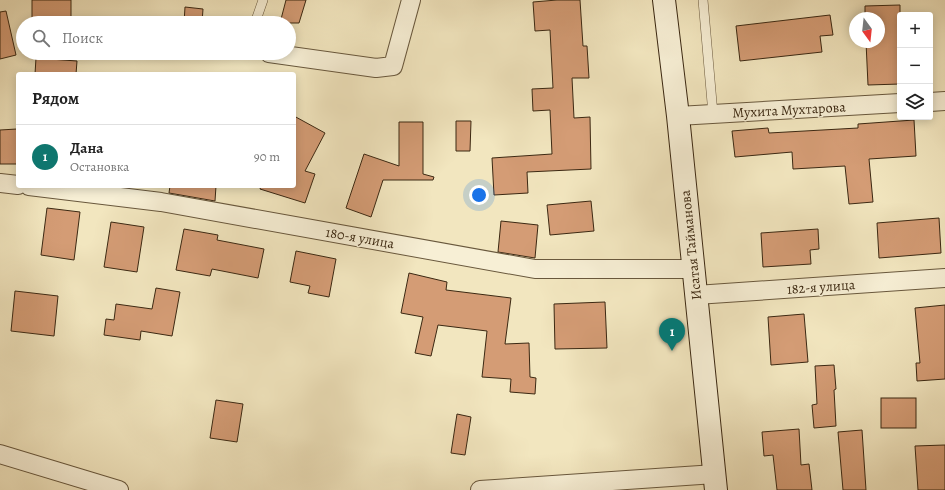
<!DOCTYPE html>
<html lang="ru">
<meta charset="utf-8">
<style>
:root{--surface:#fff;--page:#f2f2f2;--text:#222;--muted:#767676;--line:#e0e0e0;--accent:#0f766e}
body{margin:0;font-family:Alegreya,serif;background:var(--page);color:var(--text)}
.controls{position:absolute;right:12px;top:12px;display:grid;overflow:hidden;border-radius:4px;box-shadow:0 2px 10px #0003}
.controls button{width:36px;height:36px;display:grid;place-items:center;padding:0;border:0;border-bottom:1px solid var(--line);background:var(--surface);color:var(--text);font:20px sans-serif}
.compass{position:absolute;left:849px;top:12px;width:36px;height:36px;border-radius:50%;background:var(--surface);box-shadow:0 2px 10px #0003;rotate:165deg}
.you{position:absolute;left:479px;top:195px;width:14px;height:14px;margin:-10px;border:3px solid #fff;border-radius:50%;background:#1a73e8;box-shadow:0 0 0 6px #1a73e833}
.badge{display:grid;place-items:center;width:26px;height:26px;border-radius:50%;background:var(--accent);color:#fff;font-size:13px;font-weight:700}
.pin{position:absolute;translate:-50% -33px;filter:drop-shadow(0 1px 2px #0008)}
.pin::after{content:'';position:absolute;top:21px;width:14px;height:12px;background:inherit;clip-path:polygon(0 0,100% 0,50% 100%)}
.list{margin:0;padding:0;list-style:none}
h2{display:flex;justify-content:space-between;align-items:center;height:52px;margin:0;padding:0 16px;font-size:17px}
h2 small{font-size:13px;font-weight:400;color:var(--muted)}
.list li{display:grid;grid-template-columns:26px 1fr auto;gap:12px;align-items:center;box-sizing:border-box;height:64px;padding:0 16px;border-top:1px solid var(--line)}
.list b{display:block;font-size:15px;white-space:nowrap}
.list p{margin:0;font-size:13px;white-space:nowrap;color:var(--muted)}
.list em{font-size:13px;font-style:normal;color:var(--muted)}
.icon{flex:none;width:22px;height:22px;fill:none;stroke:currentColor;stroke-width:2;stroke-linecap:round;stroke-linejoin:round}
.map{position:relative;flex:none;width:945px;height:490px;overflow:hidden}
.search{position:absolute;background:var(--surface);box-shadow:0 2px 10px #0003;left:16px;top:16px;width:280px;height:44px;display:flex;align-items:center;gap:10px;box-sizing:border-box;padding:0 14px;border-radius:22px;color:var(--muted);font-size:15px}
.panel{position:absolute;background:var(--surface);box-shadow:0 2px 10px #0003;left:16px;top:72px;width:280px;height:116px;border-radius:4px}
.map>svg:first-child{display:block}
</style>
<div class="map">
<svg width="945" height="490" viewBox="0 0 945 490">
<rect width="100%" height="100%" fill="#f2e6bf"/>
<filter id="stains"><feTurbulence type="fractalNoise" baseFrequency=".005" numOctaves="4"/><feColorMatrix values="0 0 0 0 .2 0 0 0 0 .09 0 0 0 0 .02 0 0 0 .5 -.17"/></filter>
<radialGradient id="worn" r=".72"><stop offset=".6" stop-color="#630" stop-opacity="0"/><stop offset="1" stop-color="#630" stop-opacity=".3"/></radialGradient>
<g fill="#d49c75" stroke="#3b2812">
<path d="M32 0H71V21L32 20Z"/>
<path d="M286 0H306L299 23H280Z"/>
<path d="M557 0H580L583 46H587L589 78H572L574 118 590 117 591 169 527 172 528 193 494 195 492 158 552 154 550 110 533 111 532 89 553 88 550 30 535 31 533 2Z"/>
<path d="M900 5V84L868 85 866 42H879V18H865V6Z"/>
<path d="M185 7 203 9 202 23H184Z"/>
<path d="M6 11 16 55 0 59V12Z"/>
<path d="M830 15 833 35 820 36 822 52 740 61 736 26Z"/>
<path d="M36 58 77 61 76 74H35Z"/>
<path d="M294 116 325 133 305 171 315 174 305 203 260 189 261 186H294Z"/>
<path d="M914 120 916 156 869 159 873 202 849 204 845 166 793 169 792 152 735 157 732 131 768 128 769 133 858 128V124Z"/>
<path d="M456 121H471L470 151H456Z"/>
<path d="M399 122H423V174L434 177 433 180H383L371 217 346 208 364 154 399 166Z"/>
<path d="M17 129 18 164H0V130Z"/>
<path d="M170 186H216L215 201 169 193Z"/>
<path d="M591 201 594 231 550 235 547 205Z"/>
<path d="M47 208 80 212 74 260 41 255Z"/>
<path d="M939 218 941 253 879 258 877 223Z"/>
<path d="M501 221 538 225 535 258 498 252Z"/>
<path d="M111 222 144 227 137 272 104 267Z"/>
<path d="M184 229 218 235 217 240 264 249 258 278 212 269 210 276 176 270Z"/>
<path d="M818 229 819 249 810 250 811 264 763 267 761 233Z"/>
<path d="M296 251 336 259 329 297 308 293 310 286 290 282Z"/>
<path d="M409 273 447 282 446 290 511 298 505 344 529 343 530 377 536 378 535 394 510 392 511 379 482 377 487 331 438 325 431 356 415 353 423 317 401 313Z"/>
<path d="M156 288 180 292 172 336 141 331 140 340 104 335 106 319 114 320 116 304 152 309Z"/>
<path d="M15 291 58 296 54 336 11 331Z"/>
<path d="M605 302 607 348 555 349 554 304Z"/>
<path d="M945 305V379L917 381 916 363H920L915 308Z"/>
<path d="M804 314 808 362 771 365 768 317Z"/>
<path d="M834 365 836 389 834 390 836 426 814 428 812 405 817 404 815 366Z"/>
<rect x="881" y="398" width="35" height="30"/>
<path d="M216 400 243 404 237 442 210 438Z"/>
<path d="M457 414 471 417 465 455 451 453Z"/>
<path d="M799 429 801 465 809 464 812 490H777L773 455 764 456 762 432Z"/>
<path d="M862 430 866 490H843L838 432Z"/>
<path d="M945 445V490H918L915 446Z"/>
</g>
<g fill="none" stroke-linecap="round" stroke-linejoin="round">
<defs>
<g id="lane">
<path d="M703 0 713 114"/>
<path d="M255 23 263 0"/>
</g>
<g id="street">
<path d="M269 53 376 68 393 66 411 0"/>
<path d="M930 102 945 101"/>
<path d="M678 116 900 103"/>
<path d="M0 183 18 185"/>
<path d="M29 186 161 202 535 269H693"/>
<path d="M696 295 945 278"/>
<path d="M0 454 119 490"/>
<path d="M480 490 715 474"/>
</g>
<path id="secondary" d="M664 0 678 116 716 490"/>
</defs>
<use href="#lane" stroke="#69583d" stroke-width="10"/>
<use href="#street" stroke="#69583d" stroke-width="20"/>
<use href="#secondary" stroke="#3b2812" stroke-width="24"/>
<use href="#lane" stroke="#f7efd5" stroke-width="9"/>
<use href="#street" stroke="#f7efd5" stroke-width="18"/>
<use href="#secondary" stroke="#f7efd5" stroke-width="22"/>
</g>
<g text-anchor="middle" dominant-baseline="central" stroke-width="3" stroke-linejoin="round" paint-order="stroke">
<g font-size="14" fill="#3b2812" stroke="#f7efd5">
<text transform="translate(789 110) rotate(-3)">Мухита Мухтарова</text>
<text transform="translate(360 238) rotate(10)">180-я улица</text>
<text transform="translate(691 245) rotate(-96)">Исатая Тайманова</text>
<text transform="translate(821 287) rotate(-4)">182-я улица</text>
</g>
</g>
<rect width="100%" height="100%" filter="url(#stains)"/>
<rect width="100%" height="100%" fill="url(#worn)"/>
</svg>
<div class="controls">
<button>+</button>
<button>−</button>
<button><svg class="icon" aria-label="layers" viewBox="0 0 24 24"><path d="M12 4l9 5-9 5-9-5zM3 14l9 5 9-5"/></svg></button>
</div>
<svg class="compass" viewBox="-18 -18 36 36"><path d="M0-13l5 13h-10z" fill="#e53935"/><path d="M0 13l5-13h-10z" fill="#767676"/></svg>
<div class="you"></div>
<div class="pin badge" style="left:672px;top:351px">1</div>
<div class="search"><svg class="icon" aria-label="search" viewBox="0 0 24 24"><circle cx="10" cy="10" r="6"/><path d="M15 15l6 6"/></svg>Поиск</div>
<section class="panel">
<h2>Рядом<small></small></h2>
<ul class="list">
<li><span class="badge">1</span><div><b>Дана</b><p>Остановка</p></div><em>90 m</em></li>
</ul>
</section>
</div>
